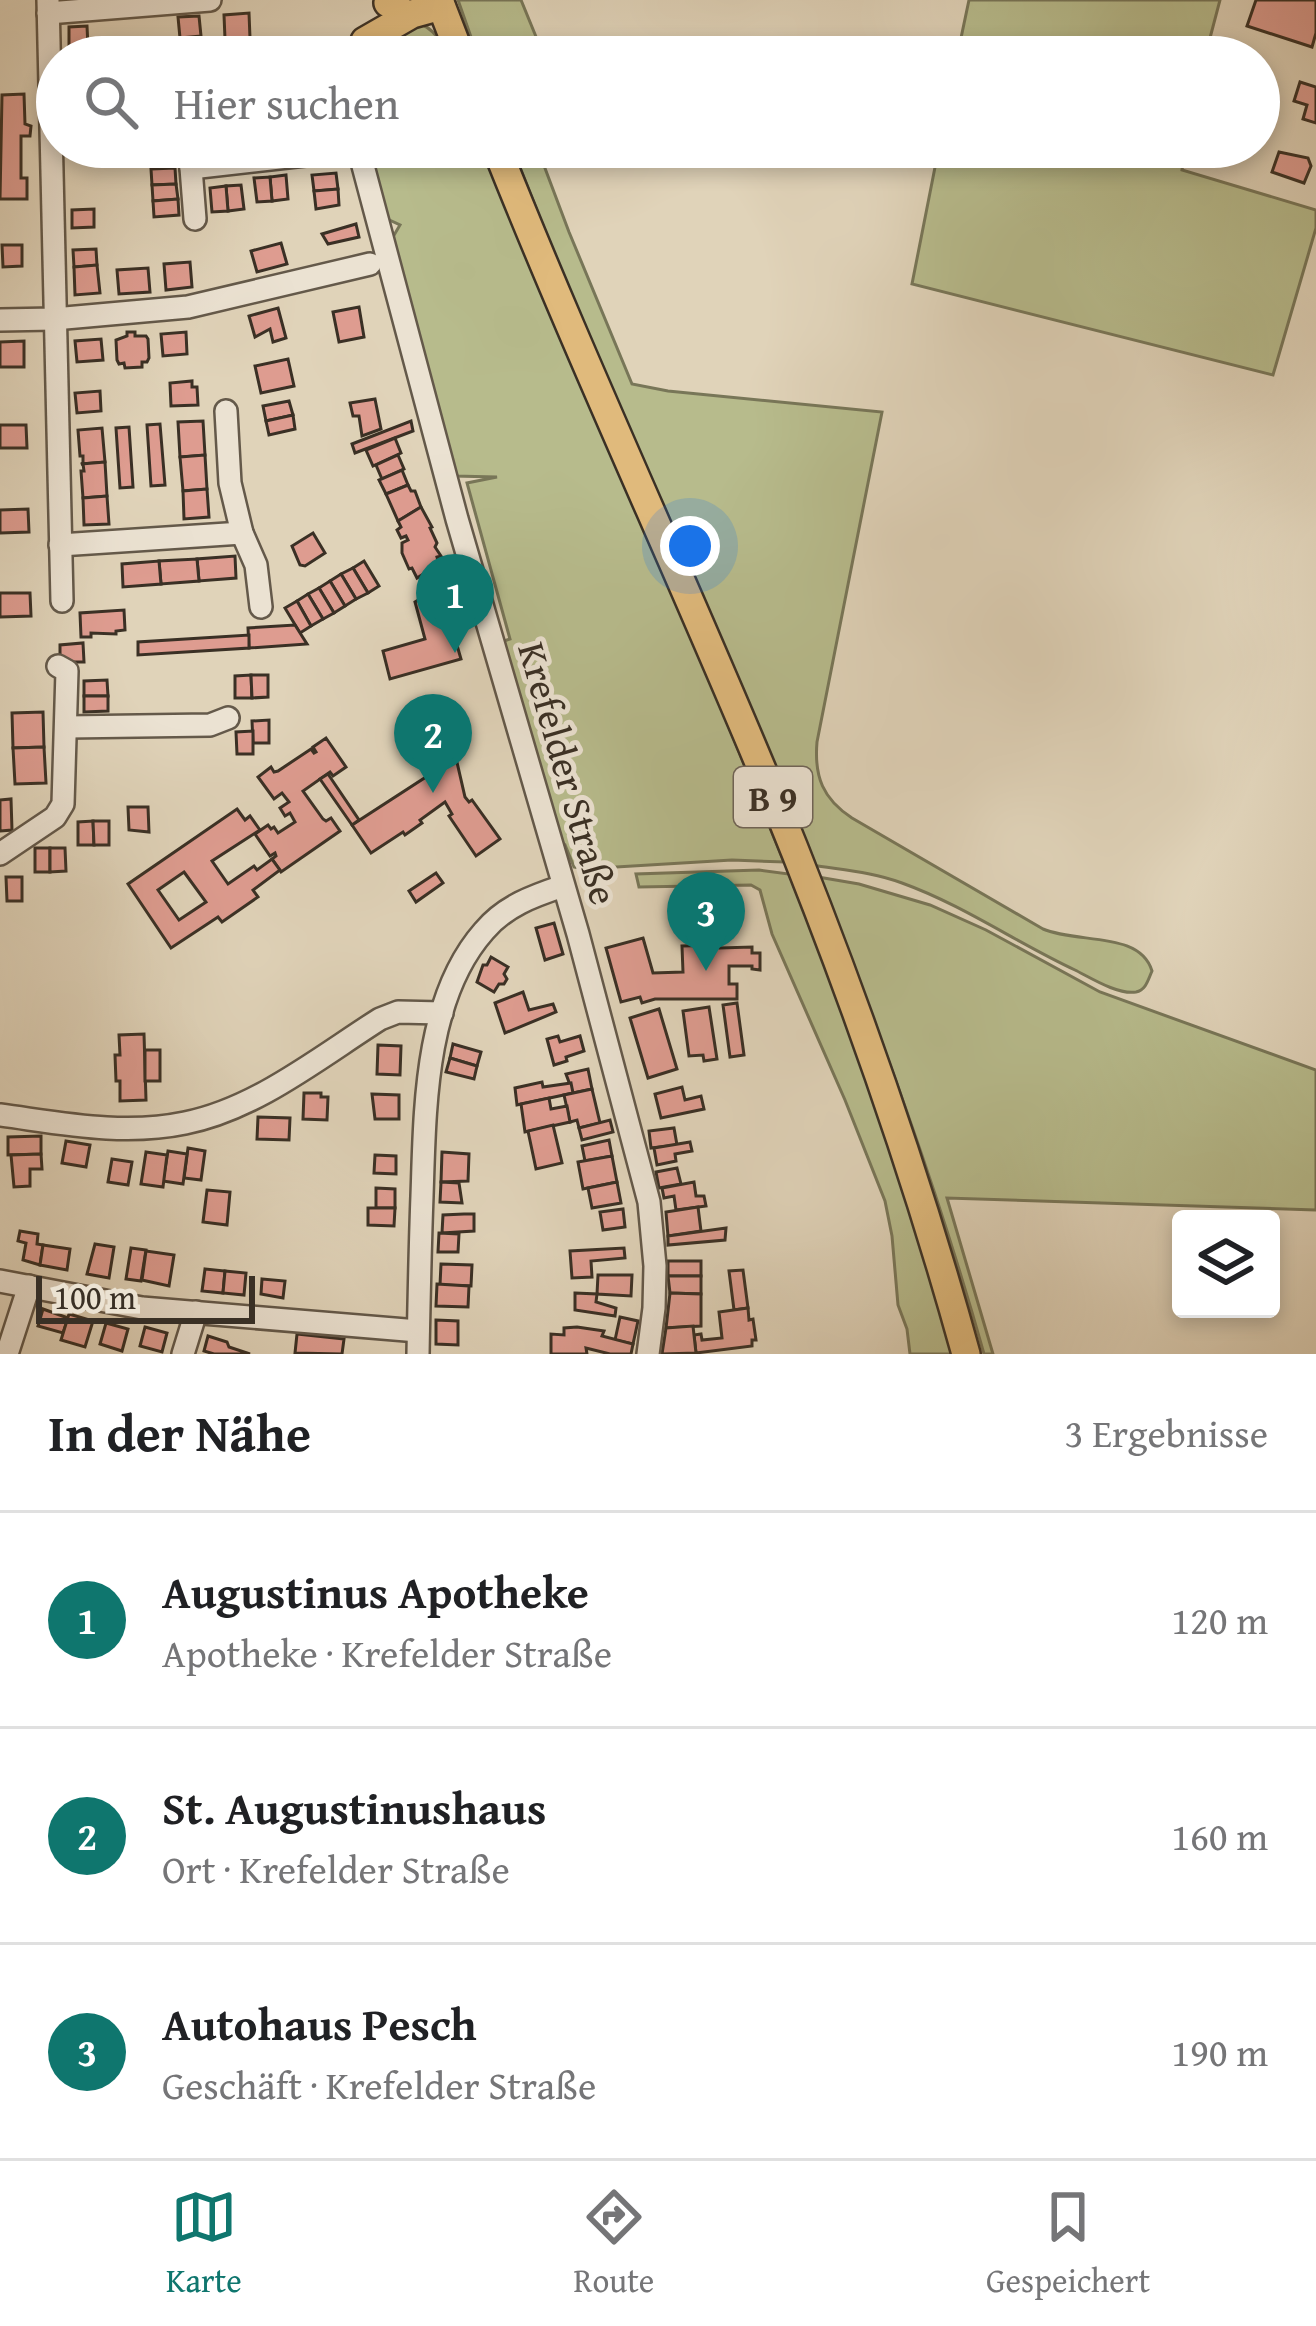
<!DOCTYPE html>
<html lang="de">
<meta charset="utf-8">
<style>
:root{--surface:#fff;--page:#f6f6f6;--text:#202124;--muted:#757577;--line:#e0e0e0;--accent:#0f766e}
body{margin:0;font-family:"Gentium Book Plus",serif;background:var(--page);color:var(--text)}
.controls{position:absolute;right:36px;bottom:36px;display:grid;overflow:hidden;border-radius:12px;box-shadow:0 6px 18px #0003}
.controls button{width:108px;height:108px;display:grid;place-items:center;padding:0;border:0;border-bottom:3px solid var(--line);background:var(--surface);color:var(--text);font:60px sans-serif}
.scale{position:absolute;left:36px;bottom:30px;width:219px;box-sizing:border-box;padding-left:12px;border:6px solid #3a3025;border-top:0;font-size:33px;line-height:42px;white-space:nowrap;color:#3a3025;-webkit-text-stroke:9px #ebe2d2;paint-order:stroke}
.you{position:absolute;left:690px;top:546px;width:42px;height:42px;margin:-30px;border:9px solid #fff;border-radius:50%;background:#1a73e8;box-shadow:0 0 0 18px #1a73e833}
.badge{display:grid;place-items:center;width:78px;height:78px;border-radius:50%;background:var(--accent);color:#fff;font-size:39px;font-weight:700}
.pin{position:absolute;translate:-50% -99px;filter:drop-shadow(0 3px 6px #0008)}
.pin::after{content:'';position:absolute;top:63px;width:42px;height:36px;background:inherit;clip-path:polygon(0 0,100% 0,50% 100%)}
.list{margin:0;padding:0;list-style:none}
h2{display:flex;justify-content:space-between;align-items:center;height:156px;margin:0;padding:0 48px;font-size:51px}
h2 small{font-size:39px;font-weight:400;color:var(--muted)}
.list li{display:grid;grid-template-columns:78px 1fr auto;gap:36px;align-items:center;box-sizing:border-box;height:216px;padding:0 48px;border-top:3px solid var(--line)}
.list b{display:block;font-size:45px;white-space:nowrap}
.list p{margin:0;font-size:39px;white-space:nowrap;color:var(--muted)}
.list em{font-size:39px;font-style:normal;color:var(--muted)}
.icon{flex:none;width:66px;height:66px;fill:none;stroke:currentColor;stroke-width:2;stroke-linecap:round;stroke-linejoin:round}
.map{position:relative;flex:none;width:1316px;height:1354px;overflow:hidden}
.search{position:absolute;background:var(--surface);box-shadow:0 6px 18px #0003;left:36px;right:36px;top:36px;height:132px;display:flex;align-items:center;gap:30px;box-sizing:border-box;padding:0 42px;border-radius:66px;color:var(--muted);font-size:45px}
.sheet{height:804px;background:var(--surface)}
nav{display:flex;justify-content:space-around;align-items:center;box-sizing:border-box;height:168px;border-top:3px solid var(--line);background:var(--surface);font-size:33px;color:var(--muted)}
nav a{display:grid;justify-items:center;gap:6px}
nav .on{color:var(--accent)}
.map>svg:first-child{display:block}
</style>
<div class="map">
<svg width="1316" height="1354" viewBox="0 0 1316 1354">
<rect width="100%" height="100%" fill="#e0d3b9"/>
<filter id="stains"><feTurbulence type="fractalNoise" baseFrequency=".00167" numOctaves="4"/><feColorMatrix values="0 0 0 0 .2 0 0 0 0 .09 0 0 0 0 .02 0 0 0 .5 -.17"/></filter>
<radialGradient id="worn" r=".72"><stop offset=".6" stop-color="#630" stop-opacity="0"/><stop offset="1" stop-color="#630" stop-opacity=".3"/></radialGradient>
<g fill="#b7bb8c" stroke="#787658" stroke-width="3">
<path d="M458 0H521L539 44 510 42 503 46 507 57H478Z"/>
<path d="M969 0H1220L1205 57H957Z"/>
<path d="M417 22C434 29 441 40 447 57H366L371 50Z"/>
<path d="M364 147H481L542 295 710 681 784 862 732 860 583 869 574 867 565 845 557 846 504 641 510 639 467 483 497 477 454 476 390 242 400 225 383 217Z"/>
<path d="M512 147H537L569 232 632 384 668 391 882 412 817 742C814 777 823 799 852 818L1043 929C1078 944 1140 931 1152 971 1148 980 1146 990 1136 992 1118 995 1091 978 1075 970 1017 943 963 905 902 883 873 872 843 870 812 865L580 320Z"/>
<path d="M939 147H1186L1182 170 1316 210V228L1273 375 912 284Z"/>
<path d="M759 870 789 874 843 1008 895 1155 954 1354H910L907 1329 898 1305 892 1236 885 1201 845 1100 772 934 760 890 751 885 639 887 636 874Z"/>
<path d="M818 877 859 884 930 905 986 930 1100 992 1316 1070V1210L947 1198 993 1354H984C938 1190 881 1035 818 877Z"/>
</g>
<g fill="#de9c90" stroke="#3a3025" stroke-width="3" fill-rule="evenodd">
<path d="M1256 0H1316V33L1312 47 1247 26Z"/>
<path d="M249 13 250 38 225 39 224 15Z"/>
<path d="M199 16 201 36 180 38 178 17Z"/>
<path d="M87 26 88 47H69V27Z"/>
<path d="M1300 82 1316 87V123L1303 119 1307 105 1294 101Z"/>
<path d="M24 94 25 124 31 126 30 136H21V178H27V199H0L2 95Z"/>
<path d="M1279 152 1308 158 1311 166 1304 183 1272 172Z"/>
<path d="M175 168 176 184 152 185 151 169Z"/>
<path d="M336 173 338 189 314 191 312 175Z"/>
<path d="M286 175 288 199 272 201 270 177Z"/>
<path d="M270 177 272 201 257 202 254 178Z"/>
<path d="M176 184 178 199 153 201 152 185Z"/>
<path d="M241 185 244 209 228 211 226 186Z"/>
<path d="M226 186 228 211 212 212 210 188Z"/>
<path d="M338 189 339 205 316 209 314 191Z"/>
<path d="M178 199 179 215 154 217 153 201Z"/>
<path d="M94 209V227L72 228V210Z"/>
<path d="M356 224 359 237 328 244 322 234Z"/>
<path d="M281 243 287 264 257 272 251 251Z"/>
<path d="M2 245H22V266L3 267Z"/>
<path d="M96 249 97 265 74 267 73 250Z"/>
<path d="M190 262 192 287 166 290 164 264Z"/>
<path d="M97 265 100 293 75 295 74 267Z"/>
<path d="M148 268 150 292 119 294 117 270Z"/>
<path d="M359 307 364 337 339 342 333 312Z"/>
<path d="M278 308 286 338 273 342 270 329 255 337 249 316Z"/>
<path d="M127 332H135V336H146L148 339 149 358 147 362H142V367L125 368 124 363 119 364 117 360 116 340 127 336Z"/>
<path d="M186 332 187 354 163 356 161 334Z"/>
<path d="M101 339 103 360 77 362 75 341Z"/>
<path d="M24 341V367H0V342Z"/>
<path d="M288 359 294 386 261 393 255 366Z"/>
<path d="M192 381V387H197L198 405 171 406 170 383Z"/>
<path d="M100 391 101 411 77 413 75 393Z"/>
<path d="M375 399 381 429 362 436 359 416H353L350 403Z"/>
<path d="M289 401 293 415 266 421 263 406Z"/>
<path d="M293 415 295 429 269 435 266 421Z"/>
<path d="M203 421 205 455 180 457 178 422Z"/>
<path d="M411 421 413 431 355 453 352 444Z"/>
<path d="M160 424 165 485 151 486 147 425Z"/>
<path d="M0 425H26L27 448H0Z"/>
<path d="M129 427 133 487 120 488 116 428Z"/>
<path d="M102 428 105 462 81 464 83 463V456H80L78 430Z"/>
<path d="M395 438 401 453 373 466 366 450Z"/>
<path d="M205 455 207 489 183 491 180 457Z"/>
<path d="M398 455 404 469 382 479 376 465Z"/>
<path d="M105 462 107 496 83 498 81 471H84L83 464H81Z"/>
<path d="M402 470 408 485 386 494 379 480Z"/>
<path d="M408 485 411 491H415L421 507 398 521 386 494Z"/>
<path d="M207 489 209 517 184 519 183 491Z"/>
<path d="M107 496 109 524 84 525 83 498Z"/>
<path d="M421 507 432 527 430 528 437 543 435 547 441 556 437 557 439 564 417 578 412 568 409 569 402 553V543L408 540 406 536 401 538 397 530 401 527 398 521Z"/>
<path d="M28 509 29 532 0 533V510Z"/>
<path d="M313 533 325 553 305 566 300 565 292 546Z"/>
<path d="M235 556 236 578 199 581 197 559Z"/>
<path d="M197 559 199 581 161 584 159 561Z"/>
<path d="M159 561 161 584 123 587 122 564Z"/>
<path d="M364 561 379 586 368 593 353 568Z"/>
<path d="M353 568 368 593 356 599 341 574Z"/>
<path d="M341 574 356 599 345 606 330 581Z"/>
<path d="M330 581 345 606 334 613 319 588Z"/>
<path d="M440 587 461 659 390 679 383 651 425 639 415 602Z"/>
<path d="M319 588 334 613 323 619 308 594Z"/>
<path d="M0 593H30L31 616 0 617Z"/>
<path d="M308 594 323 619 311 626 297 601Z"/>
<path d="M297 601 311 626 300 633 285 608Z"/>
<path d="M124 610 125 630 116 631V634L91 633V637H81L80 613Z"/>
<path d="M295 625 307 644 249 648 248 628Z"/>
<path d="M249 635V648L138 655V642Z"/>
<path d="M83 643 84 662H60V645Z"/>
<path d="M251 675 252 698H235V676Z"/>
<path d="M251 675H268V697L252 698Z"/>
<path d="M107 680 108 696H84V681Z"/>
<path d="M84 696H108V711L84 712Z"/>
<path d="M43 712 44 747 13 748 12 713Z"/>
<path d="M269 720V743H253L252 721Z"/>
<path d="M253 731V754H237L236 732Z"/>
<path d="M450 732 465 797 469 802 472 800 500 839 476 856 449 816 452 814 445 802 420 820 422 823 405 835 403 832 371 853 352 825 429 775 420 739Z"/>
<path d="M326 738 346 767 333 776 330 772 303 791 323 819 326 821 331 818 340 831 281 872 272 859 276 856 275 853 270 856 255 834 268 825 271 829 274 827 278 833 295 822 290 813 285 816 280 808 289 802 282 793 274 799 258 777 271 767 274 772 278 771 311 749 314 753 316 752 313 747Z"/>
<path d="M44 747 46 783 15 784 13 748Z"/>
<path d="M328 774 359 820 352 825 320 779Z"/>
<path d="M11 799 12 830 0 831V800Z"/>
<path d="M128 807H148L149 832 129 830Z"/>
<path d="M237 809 245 820 250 816 260 830 212 861 228 884 254 866 257 870 272 859 280 870 253 890 258 897 222 922 218 917 171 948 128 884ZM184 872 206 902 179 920 158 890Z"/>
<path d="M93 821 94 845H78V822Z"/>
<path d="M93 821H109V845H94Z"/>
<rect x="35" y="848" width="15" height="24"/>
<path d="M50 848H65L66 871 50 872Z"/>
<path d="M436 873 443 883 416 902 409 891Z"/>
<path d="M6 877H22V901H7Z"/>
<path d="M554 923 563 954 545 960 536 928Z"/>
<path d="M643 938 653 973 683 972 682 946 720 945V948L752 947V953H760V970L752 969V966H729V984H737V999H655L642 1003 640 997 621 1002 606 948Z"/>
<path d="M491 957 508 967 504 974 507 979 504 984H499L494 992 477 982 483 965H487Z"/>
<path d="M523 992 529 1010 553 1004 556 1012 505 1033 495 1003Z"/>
<path d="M737 1003 744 1055 730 1057 723 1005Z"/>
<path d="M709 1007 717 1059 704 1061 703 1055 689 1056 683 1011Z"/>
<path d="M659 1009 677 1069 648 1078 630 1018Z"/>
<path d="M144 1034 146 1100 120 1101V1081H116L115 1055H120L119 1035Z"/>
<path d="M558 1036 560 1042 580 1036 584 1051 566 1057 567 1061 554 1065 547 1039Z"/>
<path d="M453 1044 481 1052 477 1066 450 1058Z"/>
<path d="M378 1045 401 1046 400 1075 377 1074Z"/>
<rect x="145" y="1050" width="15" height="31"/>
<path d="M450 1058 477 1066 474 1079 446 1072Z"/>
<path d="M588 1069 592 1089 573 1093 566 1074Z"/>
<path d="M542 1082 543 1087 571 1083 573 1093 517 1105 515 1088Z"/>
<path d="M682 1087 685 1100 701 1096 704 1109 661 1118 655 1094Z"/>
<path d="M592 1089 600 1123 579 1128 577 1120 570 1122 564 1095Z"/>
<path d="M304 1093H321V1097H328L327 1120 303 1119Z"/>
<path d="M372 1094 399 1095V1119H375Z"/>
<path d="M549 1098 551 1109 567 1106 570 1122 525 1132 521 1104Z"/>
<path d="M258 1117 290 1118 289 1140 257 1139Z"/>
<path d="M610 1120 613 1132 582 1140 579 1128Z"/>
<path d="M553 1125 562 1163 536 1169 528 1131Z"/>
<path d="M674 1128 677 1145 651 1148 649 1131Z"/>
<path d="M41 1136V1154L8 1155V1137Z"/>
<path d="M609 1140 612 1156 585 1161 582 1146Z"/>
<path d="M66 1141 90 1145 86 1167 62 1163Z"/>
<path d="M690 1142 692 1151 675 1154 676 1161 657 1165 654 1148Z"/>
<path d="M188 1148 205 1151 201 1180 184 1178Z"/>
<path d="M168 1151 187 1154 183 1184 163 1181Z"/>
<path d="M146 1152 167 1155 163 1187 141 1184Z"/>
<path d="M442 1152 469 1154 468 1181 441 1182Z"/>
<path d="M41 1154 42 1169H30V1186L14 1187 11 1155Z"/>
<path d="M375 1155 396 1156V1174L374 1173Z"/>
<path d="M612 1156 617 1182 583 1189 578 1162Z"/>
<path d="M112 1159 132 1162 128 1185 108 1182Z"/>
<path d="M677 1168 681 1184 659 1188 656 1172Z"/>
<path d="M441 1182 459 1183 462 1203 440 1202Z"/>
<path d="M617 1182 621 1203 592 1208 588 1188Z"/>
<path d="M694 1182 696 1196H704L706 1206 676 1210 674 1196 664 1198 662 1188Z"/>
<path d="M376 1188 395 1189V1208H376Z"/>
<path d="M207 1190 230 1192 227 1225 203 1222Z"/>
<path d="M698 1207 701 1231 668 1236 666 1212Z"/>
<path d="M368 1208H395L394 1226 368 1225Z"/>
<path d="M623 1209 625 1227 603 1230 600 1212Z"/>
<path d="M464 1214H474V1231L442 1233 443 1215Z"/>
<path d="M726 1228 725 1240 668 1245V1236Z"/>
<path d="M20 1231 38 1234 37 1244 43 1245 40 1265 23 1260 26 1243 18 1241Z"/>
<path d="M439 1233 459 1234 458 1252H438Z"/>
<path d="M95 1244 114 1247 109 1278 87 1274Z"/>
<path d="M43 1245 70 1249 67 1270 40 1265Z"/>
<path d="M131 1248 146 1250 141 1281 126 1279Z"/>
<path d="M624 1248 625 1258 591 1261 592 1277 572 1278 570 1251Z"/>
<path d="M146 1251 174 1255 169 1286 142 1280Z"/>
<rect x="668" y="1261" width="33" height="15"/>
<path d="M441 1264 472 1265 471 1286 440 1285Z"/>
<path d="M205 1269 225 1271 223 1293 202 1291Z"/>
<path d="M743 1270 748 1308 734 1310 729 1271Z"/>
<path d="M225 1271 246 1273 244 1295 223 1293Z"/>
<path d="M598 1275H632L631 1296 597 1294Z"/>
<path d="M668 1276H701V1294L670 1293Z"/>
<path d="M262 1279 285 1281 283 1298 261 1294Z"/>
<path d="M437 1284 469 1286 468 1307 436 1306Z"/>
<path d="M575 1293 597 1294 596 1302 616 1308 615 1316 575 1310Z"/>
<path d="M670 1293 701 1294V1326L666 1328Z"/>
<path d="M748 1308 749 1320 753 1319 756 1340H752V1346L696 1353 694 1335 701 1334 702 1340 722 1338 719 1312Z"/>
<path d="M43 1309 68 1318 63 1333 38 1326Z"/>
<path d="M69 1314 93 1321 85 1347 61 1340Z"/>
<path d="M620 1317 638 1321 633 1344 615 1340Z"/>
<path d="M436 1320 458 1321V1345L436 1344Z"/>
<path d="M106 1323 128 1329 122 1351 100 1344Z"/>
<path d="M693 1326 696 1353 662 1354 666 1328Z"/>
<path d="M145 1327 167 1333 162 1352 140 1346Z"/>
<path d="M577 1327 604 1331 602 1336 633 1344 631 1354H610L586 1348 587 1354H551V1334L564 1335V1328Z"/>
<path d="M297 1334 344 1339 342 1354 295 1353Z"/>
<path d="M208 1336 227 1342 229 1347 250 1354H214L204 1351Z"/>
</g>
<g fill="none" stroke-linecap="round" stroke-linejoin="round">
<defs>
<g id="minor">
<path d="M48 0 62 601"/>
<path d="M48 13 210 0"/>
<path d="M190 147 191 168 358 149"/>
<path d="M358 147 457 519 578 934 649 1202 655 1266 654 1308 648 1354"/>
<path d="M191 168 195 219"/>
<path d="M0 320 54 319 188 307 370 264"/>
<path d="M226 411 230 483 242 533 256 565 261 607"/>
<path d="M60 545 242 533"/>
<path d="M67 727 210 725 228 718"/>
<path d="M0 854 55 817 63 804 67 671 58 666"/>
<path d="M0 1115C61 1123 123 1136 185 1123 256 1109 320 1057 380 1019L398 1012 442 1013"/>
<path d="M0 1281 142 1308 418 1331"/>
<path d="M7 1354 29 1286"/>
<path d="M183 1354 196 1312"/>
<path d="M418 1354C419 1301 420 1249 422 1196 425 1111 424 999 484 931 505 906 533 896 563 886"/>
</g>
<g id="major">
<path d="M439 0 461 57"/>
<path d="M388 3 396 0"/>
<path d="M365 41 412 14 441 6"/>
<path d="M496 147C582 363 681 574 770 789 846 974 913 1162 966 1354"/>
</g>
</defs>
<use href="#minor" stroke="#64594a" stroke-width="26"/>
<use href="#major" stroke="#3a3025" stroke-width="32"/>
<use href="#minor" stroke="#ebe2d2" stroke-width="21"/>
<use href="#major" stroke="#e0ba7c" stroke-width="27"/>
</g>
<g text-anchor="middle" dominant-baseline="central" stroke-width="10" stroke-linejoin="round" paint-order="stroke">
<rect fill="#ebe2d2" stroke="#6f6559" stroke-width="3" x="734" y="767" width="78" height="60" rx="9"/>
<g font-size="36" font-weight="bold" fill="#3a3025">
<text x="773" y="797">B 9</text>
</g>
<g font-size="39" fill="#3a3025" stroke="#ebe2d2">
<text transform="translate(569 773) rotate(74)">Krefelder Straße</text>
</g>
</g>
<rect width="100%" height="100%" filter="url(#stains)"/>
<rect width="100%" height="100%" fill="url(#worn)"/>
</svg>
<div class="controls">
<button><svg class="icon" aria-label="layers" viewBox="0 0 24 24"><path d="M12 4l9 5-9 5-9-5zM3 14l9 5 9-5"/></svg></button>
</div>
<div class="scale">100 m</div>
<div class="you"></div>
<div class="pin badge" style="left:455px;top:653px">1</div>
<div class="pin badge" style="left:433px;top:793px">2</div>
<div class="pin badge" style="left:706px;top:971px">3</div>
<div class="search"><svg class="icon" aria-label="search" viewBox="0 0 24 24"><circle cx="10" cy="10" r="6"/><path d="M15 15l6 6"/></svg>Hier suchen</div>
</div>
<section class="sheet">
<h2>In der Nähe<small>3 Ergebnisse</small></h2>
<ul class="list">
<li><span class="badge">1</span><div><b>Augustinus Apotheke</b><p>Apotheke · Krefelder Straße</p></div><em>120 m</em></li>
<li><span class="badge">2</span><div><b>St. Augustinushaus</b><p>Ort · Krefelder Straße</p></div><em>160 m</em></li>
<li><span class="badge">3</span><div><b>Autohaus Pesch</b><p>Geschäft · Krefelder Straße</p></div><em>190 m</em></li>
</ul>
</section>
<nav>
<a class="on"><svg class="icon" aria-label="map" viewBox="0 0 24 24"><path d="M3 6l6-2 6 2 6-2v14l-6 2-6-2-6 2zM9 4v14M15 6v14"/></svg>Karte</a>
<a><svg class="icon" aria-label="directions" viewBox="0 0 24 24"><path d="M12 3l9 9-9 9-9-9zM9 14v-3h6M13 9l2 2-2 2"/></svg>Route</a>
<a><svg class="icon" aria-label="saved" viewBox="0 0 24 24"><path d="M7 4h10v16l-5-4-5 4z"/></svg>Gespeichert</a>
</nav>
